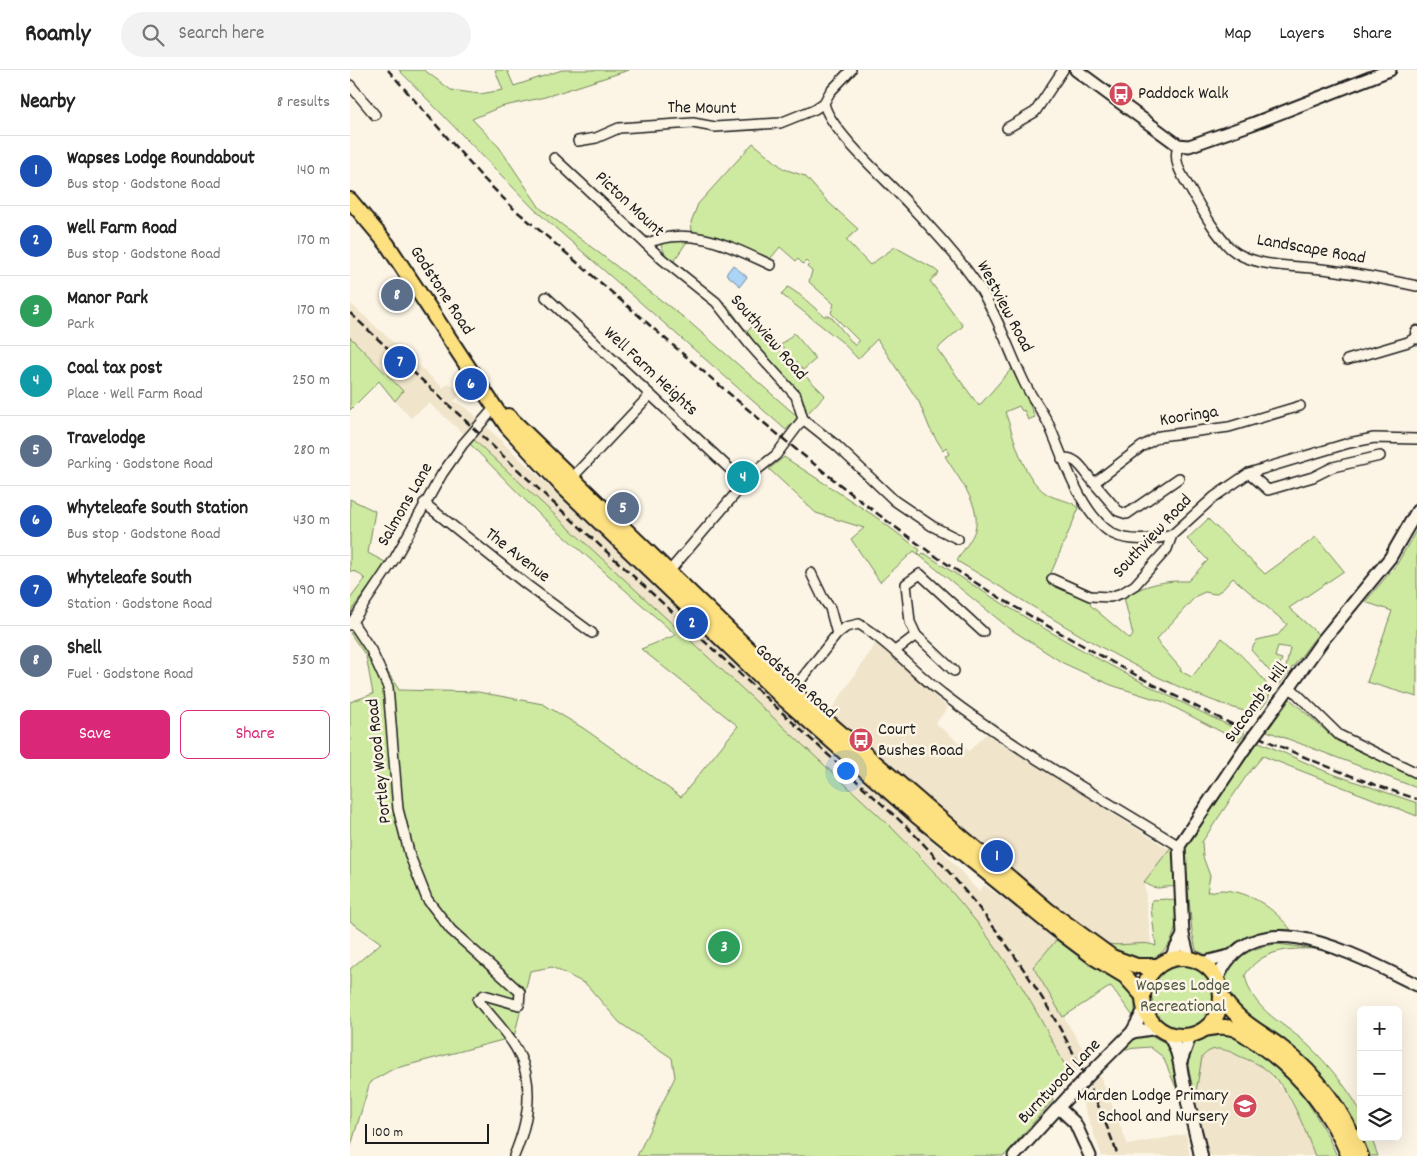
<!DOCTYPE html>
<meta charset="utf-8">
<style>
:root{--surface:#fff;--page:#f2f2f2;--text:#222;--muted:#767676;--line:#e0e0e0;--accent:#db2777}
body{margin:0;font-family:Dekko,sans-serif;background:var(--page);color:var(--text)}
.controls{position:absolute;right:15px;bottom:15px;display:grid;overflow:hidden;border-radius:8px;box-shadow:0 5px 20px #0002}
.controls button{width:45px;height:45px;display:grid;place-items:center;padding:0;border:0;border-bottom:1px solid var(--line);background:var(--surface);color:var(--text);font:25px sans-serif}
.scale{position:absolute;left:15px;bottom:12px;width:124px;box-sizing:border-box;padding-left:5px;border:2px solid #1c1c1c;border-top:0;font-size:14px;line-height:18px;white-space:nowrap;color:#1c1c1c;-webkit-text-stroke:4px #fcf5e5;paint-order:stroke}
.you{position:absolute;left:495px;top:700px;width:18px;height:18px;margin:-12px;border:4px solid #fff;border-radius:50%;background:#1a73e8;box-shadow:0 0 0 8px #1a73e833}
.badge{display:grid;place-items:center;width:32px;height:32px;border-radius:50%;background:var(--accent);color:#fff;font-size:16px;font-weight:700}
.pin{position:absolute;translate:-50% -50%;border:2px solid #fff;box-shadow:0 1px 5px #0006}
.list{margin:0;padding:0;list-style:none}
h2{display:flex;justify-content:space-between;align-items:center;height:65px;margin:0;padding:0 20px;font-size:21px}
h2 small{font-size:16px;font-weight:400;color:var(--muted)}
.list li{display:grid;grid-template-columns:32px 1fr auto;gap:15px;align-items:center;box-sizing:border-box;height:70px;padding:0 20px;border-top:1px solid var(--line)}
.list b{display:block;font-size:19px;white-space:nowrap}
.list p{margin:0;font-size:16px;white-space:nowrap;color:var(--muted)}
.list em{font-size:16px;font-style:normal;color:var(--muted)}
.actions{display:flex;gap:10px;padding:15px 20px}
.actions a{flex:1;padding:11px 0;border:1px solid var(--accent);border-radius:8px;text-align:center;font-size:18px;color:var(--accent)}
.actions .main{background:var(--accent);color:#fff}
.icon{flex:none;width:28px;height:28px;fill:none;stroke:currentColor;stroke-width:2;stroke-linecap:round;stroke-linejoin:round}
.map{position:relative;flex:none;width:1067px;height:1086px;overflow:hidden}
header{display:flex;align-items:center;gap:30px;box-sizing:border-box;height:70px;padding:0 25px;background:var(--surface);border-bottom:1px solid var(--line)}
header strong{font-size:24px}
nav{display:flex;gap:28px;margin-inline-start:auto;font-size:18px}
.search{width:350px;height:45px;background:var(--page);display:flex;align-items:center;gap:12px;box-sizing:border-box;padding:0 18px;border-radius:28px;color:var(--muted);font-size:19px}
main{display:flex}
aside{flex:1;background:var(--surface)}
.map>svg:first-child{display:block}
</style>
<header>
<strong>Roamly</strong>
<div class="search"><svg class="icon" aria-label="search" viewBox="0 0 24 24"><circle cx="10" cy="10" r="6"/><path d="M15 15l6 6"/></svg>Search here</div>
<nav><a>Map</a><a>Layers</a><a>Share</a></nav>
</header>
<main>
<aside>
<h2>Nearby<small>8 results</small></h2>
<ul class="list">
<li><span class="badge" style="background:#1a4fb4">1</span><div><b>Wapses Lodge Roundabout</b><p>Bus stop · Godstone Road</p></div><em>140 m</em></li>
<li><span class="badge" style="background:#1a4fb4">2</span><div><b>Well Farm Road</b><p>Bus stop · Godstone Road</p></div><em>170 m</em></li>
<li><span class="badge" style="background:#2e9e5b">3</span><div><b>Manor Park</b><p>Park</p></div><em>170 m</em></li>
<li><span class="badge" style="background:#0f9aa8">4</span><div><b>Coal tax post</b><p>Place · Well Farm Road</p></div><em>250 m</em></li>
<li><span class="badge" style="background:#5c6f8a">5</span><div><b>Travelodge</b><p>Parking · Godstone Road</p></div><em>280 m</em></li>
<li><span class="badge" style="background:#1a4fb4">6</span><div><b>Whyteleafe South Station</b><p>Bus stop · Godstone Road</p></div><em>430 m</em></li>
<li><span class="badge" style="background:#1a4fb4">7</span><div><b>Whyteleafe South</b><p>Station · Godstone Road</p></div><em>490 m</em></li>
<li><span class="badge" style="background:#5c6f8a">8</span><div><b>Shell</b><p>Fuel · Godstone Road</p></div><em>530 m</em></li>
</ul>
<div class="actions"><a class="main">Save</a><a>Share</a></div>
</aside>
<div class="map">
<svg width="1067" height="1086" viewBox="0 0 1067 1086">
<rect width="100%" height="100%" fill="#fcf5e5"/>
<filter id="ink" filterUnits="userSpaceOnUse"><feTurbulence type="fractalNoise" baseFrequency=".02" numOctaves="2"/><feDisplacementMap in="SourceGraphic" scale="10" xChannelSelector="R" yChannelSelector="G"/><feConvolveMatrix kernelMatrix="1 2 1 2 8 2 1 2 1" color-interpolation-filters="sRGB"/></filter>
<g filter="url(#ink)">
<g fill="#f0e4ca">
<path d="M0 233 93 318 99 313 112 323 104 331 118 339 323 535 590 778 629 822 634 815 709 867 683 897 738 987 721 1007 694 955 654 889 615 838 579 795 539 755 122 368 114 364 79 333 61 348 45 331 53 320 0 267Z"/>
<path d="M526 573 598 638 585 653 619 681 636 664 819 779 794 812 801 873 770 876 758 874 736 860 699 831 478 645Z"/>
<path d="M870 978 911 996 919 1003 933 1020 950 1047 965 1086H857L845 1028 850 989 860 980Z"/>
<path d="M750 1005 778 1075 836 1064 840 1086H752L731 1028Z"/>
</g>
<g fill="#ceeaa1" stroke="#75835e">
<path d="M49 0H74L101 20 130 24 153 20 145 0H157L164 16 212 0H279L195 27 150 37 122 49 149 77 190 138 337 250 448 347 436 360 185 140Z"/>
<path d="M403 73 434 99 455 106 477 131 508 159 496 170 520 195 545 177 583 198 589 203 580 211 613 256 587 279 629 336 663 297 685 347 678 350 674 340 672 341 669 336 655 342C665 368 672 408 697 424 706 430 721 430 729 438L701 503 743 521 740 535 780 569 783 565 774 527C793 515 815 510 838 511L858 490 837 469 858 449 915 504 966 467 994 501 939 538 968 564 929 615 926 611 936 597 940 578 928 576 925 587 932 589 929 598 923 605 901 580 907 570 928 565 937 554 883 508 873 519 865 524 855 522 846 526 806 570 831 599 830 601 842 607 872 568C882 576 918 610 920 621 920 628 915 634 911 639L908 637 904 644C796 614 702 546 607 491 612 481 622 470 625 460 632 435 607 407 595 386L600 384 596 377 593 380 580 359 569 332 527 269 508 289 492 272 431 224 438 217 450 225 474 246H479L483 249 505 276 509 271 481 243 484 234 459 212 462 201 457 197 459 194 456 191 453 194 448 189 446 191 430 177 420 189H417L380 172 349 165 342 161 341 152 348 134Z"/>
<path d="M314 170H338L324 191 377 235 394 258 398 261 403 255 475 325 457 344 455 334 448 321 401 268 383 245 363 225 317 188 310 173Z"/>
<path d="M444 263 466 289 453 300 431 275Z"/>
<path d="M0 267 53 321 45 331 29 311 0 340Z"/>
<path d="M122 368 539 755C581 797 620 840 653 888 679 925 700 967 721 1007L709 1019H698L703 1030 654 1086H287L325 1007 322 988 270 953 236 914 202 897 180 901 164 967 43 999 20 1012 0 1079V899L31 873 0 851V632L23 624 16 586 0 563 3 562 20 574 49 620 128 622 193 634 233 658 331 727 388 656 291 579 326 565 188 443 120 374Z"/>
<path d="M434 387 523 445 570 480 568 483 571 485 573 483 577 485C678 553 784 611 895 663L889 671 814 632 761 615 713 593 659 558 564 481 530 512 501 469 514 458 466 443 419 399Z"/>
<path d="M0 429 25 441 18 483 37 493 0 542V529L15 509 7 502 0 501Z"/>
<path d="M1067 459V627L1017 612 1042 541 1015 532 1047 494Z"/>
<path d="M940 629 987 671 1067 708V718L917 661Z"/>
<path d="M907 671 977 702 1067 733V746L913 686 897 705 852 772 853 787 860 806 857 822C861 822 867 820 872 820 900 821 925 839 941 860 924 857 904 864 889 874 880 879 872 887 861 886 856 885 850 882 846 880L842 861 834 778 867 725Z"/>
<path d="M821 777 826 781 825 817C810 815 809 823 794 812Z"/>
<path d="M818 829 825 831C828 837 827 843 826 850 825 870 815 887 793 891 782 892 769 883 760 879L758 874C773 877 795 870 806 876L801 838 802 830Z"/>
<path d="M709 867 777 911 785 932V949L761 916 713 947 683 897Z"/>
<path d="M927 874 966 879C938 878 911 880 895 905 902 942 936 953 960 977 974 990 1005 1026 1011 1044 1013 1050 1011 1060 1011 1067 994 1024 958 988 921 960 910 952 893 945 884 934 857 899 897 877 927 874Z"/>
<circle cx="834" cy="926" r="33"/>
<path d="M873 961C928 983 964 1034 987 1086H965C953 1056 940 1015 911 996 903 991 892 988 883 983 871 978 862 976 852 987L845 1028C837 992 828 972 873 961Z"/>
<path d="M792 964 804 967 822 976 828 1022 813 987 800 977 775 979 776 974Z"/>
<path d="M1011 1067H1021L1028 1086H1018Z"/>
</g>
<path fill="#acd4f6" stroke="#728a9f" d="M383 195 397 207 390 216 376 204Z"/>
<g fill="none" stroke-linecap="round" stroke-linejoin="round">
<defs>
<g id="minor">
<path d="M501 0 480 22 474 33C478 58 536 110 555 130 581 158 607 185 629 217 648 246 659 281 674 312 681 327 692 340 699 355 713 386 731 446 763 464 779 472 806 470 822 465"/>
<path d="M0 15 25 45"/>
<path d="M657 58 685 42 713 0"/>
<path d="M228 71 246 68 269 58 343 53 365 57 430 53 465 39 474 33"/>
<path d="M828 75C822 94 834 108 843 124 854 143 865 163 880 178 903 199 951 195 980 200 1009 204 1038 210 1067 216"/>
<path d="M204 88 312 189 366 232 400 275 446 326 453 349 487 376 545 431 582 456 608 469"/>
<path d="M296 174C339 154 382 177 421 195"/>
<path d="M196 227 382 401"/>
<path d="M997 290 1058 272 1067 267"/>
<path d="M712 389C726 384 735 403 744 413L791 377 810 366 879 357 950 336"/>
<path d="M899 403 918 420 963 407 983 397 1030 386"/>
<path d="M220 410 300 325"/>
<path d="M744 413 768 441 777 444 829 408"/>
<path d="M74 433 177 515 242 563"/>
<path d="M461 503 473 528 480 538 487 564"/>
<path d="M317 504 403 403 426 385 453 349"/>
<path d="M702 509 740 526 760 527 772 523 785 515 817 479 822 465 864 427 899 403 999 373 1024 368 1067 369"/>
<path d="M3 553 21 580 38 617 48 739 60 786 77 829 101 860 170 922 169 935 134 925 128 930C141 947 159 964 168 982 185 1015 178 1053 164 1086"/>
<path d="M0 555 45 488 92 404 113 374 146 336"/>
<path d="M566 565 560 552 556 514 570 504 633 562"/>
<path d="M545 581 566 565 604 601"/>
<path d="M941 618 989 665 1067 703"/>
<path d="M442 621 487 564 496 557 509 554C540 573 564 602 593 624 667 681 750 727 829 776"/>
</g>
<g id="tertiary">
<path d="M726 0 828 75 839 76 902 54 1040 0"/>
<path d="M1067 262V268"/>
<path d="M918 647 973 570 1040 488 1067 441"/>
<path d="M839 888 833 865 829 776 895 678"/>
<path d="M820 889 833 865"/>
<path d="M851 893 879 886"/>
<path d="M867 910C902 823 1012 889 1067 915"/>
<path d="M782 962 808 958"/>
<path d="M743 1001 782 962 794 940"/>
<path d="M709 1038 725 1053 740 1086"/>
<path d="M664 1086 718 1027"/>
</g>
<g id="secondary">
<path d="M818 964C830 982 829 991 833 1011 838 1036 846 1061 851 1086"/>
<path d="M831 990 840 965"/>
</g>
<g id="trunk">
<path d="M0 130 37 174 157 356 213 417 434 629 567 746 705 858 745 888 775 906 792 925"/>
<path d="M158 346 442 621 573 734 699 841 762 887 787 896H805"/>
<circle cx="832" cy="927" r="39"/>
<path d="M871 925C885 950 910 961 932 978 968 1006 995 1044 1011 1086"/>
<path d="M855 959C865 957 875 955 885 959 894 963 903 970 911 976 951 1004 980 1041 999 1086"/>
</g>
</defs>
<use href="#minor" stroke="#1c1c1c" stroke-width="12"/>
<use href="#tertiary" stroke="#1c1c1c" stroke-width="15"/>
<use href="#secondary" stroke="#1c1c1c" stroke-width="16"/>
<use href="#trunk" stroke="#1c1c1c" stroke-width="18"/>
<use href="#minor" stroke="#fcf5e5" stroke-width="9"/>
<use href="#tertiary" stroke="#fcf5e5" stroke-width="11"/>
<use href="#secondary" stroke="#fcf5e5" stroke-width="12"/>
<use href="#trunk" stroke="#fde080" stroke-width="14"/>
<g stroke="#1c1c1c" stroke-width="2.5" stroke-dasharray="8 4" stroke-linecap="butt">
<path d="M38 0 131 106 163 138C297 250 425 370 567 473 618 510 674 543 730 574 837 635 949 691 1067 729"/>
<path d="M0 243 209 438 559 759C651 853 724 962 768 1086"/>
</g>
<defs>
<g id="tertiary-bridge">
<path d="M895 678 918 647"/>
<path d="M718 1027 743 1001"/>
</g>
</defs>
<use href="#tertiary-bridge" stroke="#1c1c1c" stroke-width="15" stroke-linecap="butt"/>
<use href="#tertiary-bridge" stroke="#fcf5e5" stroke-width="11"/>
</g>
</g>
<defs>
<symbol id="bus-disc" viewBox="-11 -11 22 22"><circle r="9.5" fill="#d1495b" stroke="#fcf5e5"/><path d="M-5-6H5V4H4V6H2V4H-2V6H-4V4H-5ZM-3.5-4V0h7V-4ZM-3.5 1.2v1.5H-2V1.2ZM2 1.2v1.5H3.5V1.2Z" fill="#fff"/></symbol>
<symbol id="school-disc" viewBox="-11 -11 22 22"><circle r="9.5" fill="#d1495b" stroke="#fcf5e5"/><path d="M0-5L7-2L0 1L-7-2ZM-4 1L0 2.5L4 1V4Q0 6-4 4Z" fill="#fff"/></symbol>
</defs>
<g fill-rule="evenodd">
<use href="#bus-disc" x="757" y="10" width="28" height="28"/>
<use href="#bus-disc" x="497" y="656" width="28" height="28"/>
<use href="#school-disc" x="881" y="1022" width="28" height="28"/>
</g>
<g text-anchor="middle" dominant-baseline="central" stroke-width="5" stroke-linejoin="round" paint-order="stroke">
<g font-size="18" fill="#1c1c1c" stroke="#fcf5e5" text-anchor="start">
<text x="788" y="24">Paddock Walk</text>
<text x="528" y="660">Court<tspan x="528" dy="21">Bushes Road</tspan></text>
<text x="878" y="1026" text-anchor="end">Marden Lodge Primary<tspan x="878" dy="21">School and Nursery</tspan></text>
</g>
<g font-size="18" fill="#1c1c1c" stroke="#fcf5e5">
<text transform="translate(352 39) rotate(1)">The Mount</text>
<text transform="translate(279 135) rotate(43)">Picton Mount</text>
<text transform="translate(961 180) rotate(10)">Landscape Road</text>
<text transform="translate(91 221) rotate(57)">Godstone Road</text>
<text transform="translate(654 237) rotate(62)">Westview Road</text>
<text transform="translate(418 268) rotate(49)">Southview Road</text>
<text transform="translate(300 302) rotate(43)">Well Farm Heights</text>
<text transform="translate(839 347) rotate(-9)">Kooringa</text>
<text transform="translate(56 435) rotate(-60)">Salmons Lane</text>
<text transform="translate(803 467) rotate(-47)">Southview Road</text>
<text transform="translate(167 486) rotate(38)">The Avenue</text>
<text transform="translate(445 612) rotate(42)">Godstone Road</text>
<text transform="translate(907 633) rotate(-54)">Succomb's Hill</text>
<text transform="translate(30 691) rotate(-96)">Portley Wood Road</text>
<text transform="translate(710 1012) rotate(-46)">Burntwood Lane</text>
</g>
<g font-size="18" fill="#515a44" stroke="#fcf5e5">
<text x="833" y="916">Wapses Lodge<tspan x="833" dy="21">Recreational</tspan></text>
</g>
</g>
</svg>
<div class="controls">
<button>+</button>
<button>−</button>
<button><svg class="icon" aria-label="layers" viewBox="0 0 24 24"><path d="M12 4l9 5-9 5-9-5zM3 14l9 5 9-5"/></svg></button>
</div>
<div class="scale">100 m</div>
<div class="you"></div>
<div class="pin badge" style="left:647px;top:786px;background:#1a4fb4">1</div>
<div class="pin badge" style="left:342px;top:553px;background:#1a4fb4">2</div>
<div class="pin badge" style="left:374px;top:877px;background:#2e9e5b">3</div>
<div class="pin badge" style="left:393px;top:407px;background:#0f9aa8">4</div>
<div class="pin badge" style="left:273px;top:438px;background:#5c6f8a">5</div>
<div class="pin badge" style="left:121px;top:314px;background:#1a4fb4">6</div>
<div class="pin badge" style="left:50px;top:292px;background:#1a4fb4">7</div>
<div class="pin badge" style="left:47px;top:225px;background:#5c6f8a">8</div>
</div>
</main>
